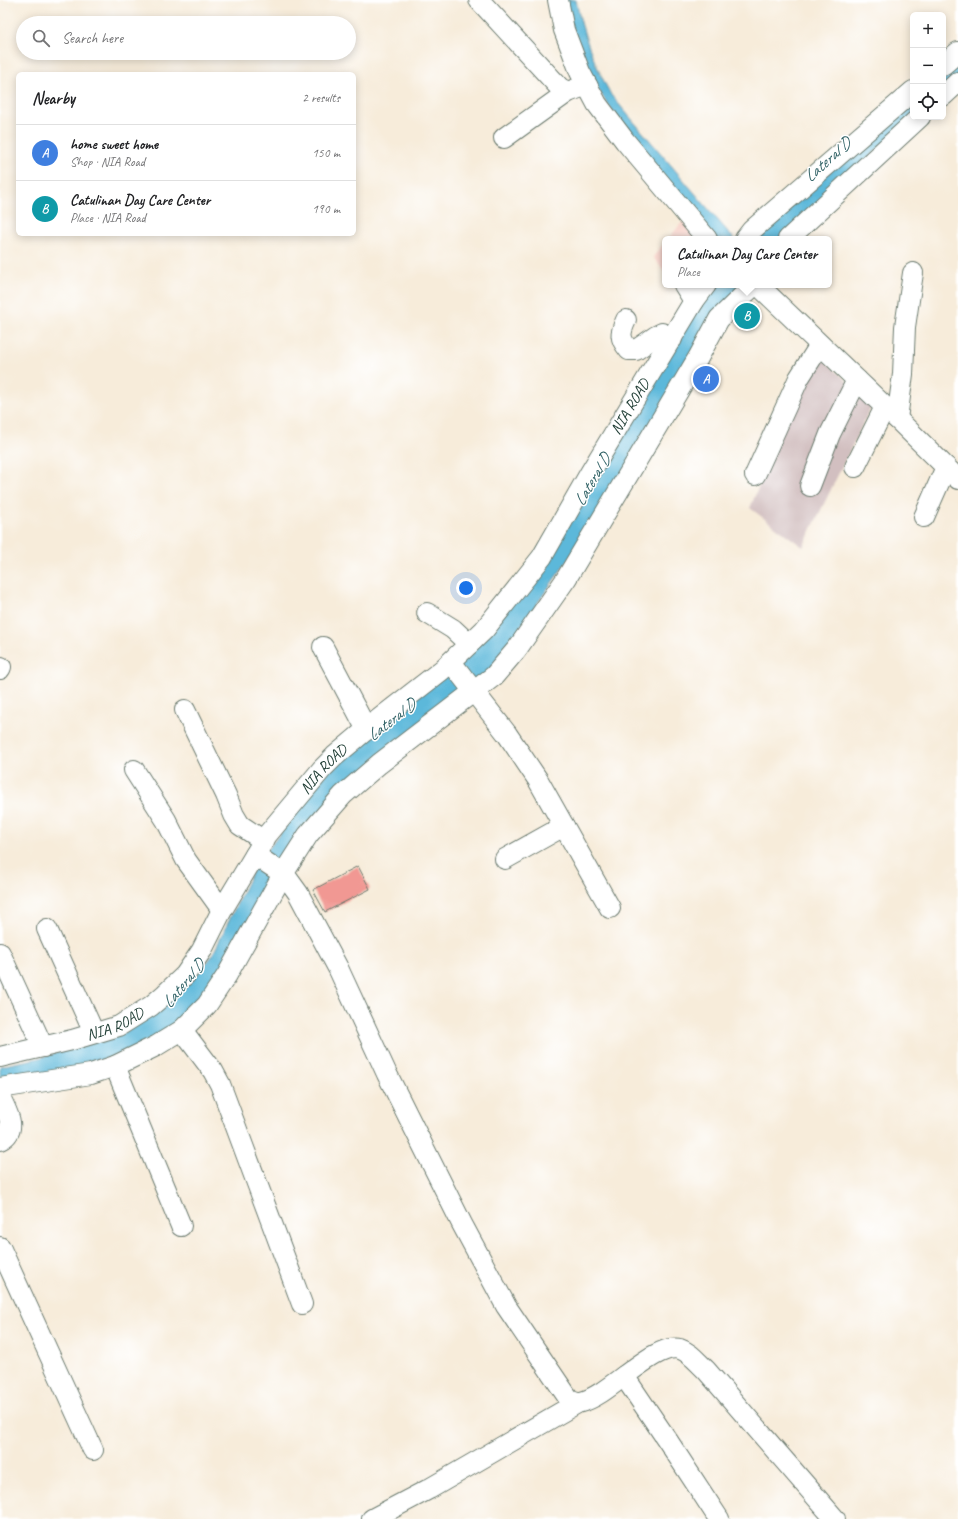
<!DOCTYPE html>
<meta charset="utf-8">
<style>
:root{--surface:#fff;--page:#f2f2f2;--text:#202124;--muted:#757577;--line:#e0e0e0;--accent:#0b8043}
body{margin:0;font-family:Caveat,sans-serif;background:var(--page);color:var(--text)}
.controls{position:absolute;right:12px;top:12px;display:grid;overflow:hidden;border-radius:6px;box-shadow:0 2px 10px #0003}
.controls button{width:36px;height:36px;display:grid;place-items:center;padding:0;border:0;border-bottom:1px solid var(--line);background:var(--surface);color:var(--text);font:20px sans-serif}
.you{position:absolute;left:466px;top:588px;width:14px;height:14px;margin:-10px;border:3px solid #fff;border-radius:50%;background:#1a73e8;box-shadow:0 0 0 6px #1a73e833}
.badge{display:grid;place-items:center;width:26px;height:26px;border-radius:50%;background:var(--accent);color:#fff;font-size:13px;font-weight:700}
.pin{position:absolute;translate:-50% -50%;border:2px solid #fff;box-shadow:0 1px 4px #0006}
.popup{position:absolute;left:662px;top:236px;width:170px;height:52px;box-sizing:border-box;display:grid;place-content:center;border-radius:6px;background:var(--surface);filter:drop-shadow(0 1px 3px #0005);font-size:13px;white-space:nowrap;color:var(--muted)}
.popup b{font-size:15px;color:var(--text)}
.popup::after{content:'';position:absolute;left:50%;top:100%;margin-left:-8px;border:8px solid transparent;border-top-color:var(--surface)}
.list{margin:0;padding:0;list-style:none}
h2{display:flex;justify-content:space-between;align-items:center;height:52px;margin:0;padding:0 16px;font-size:17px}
h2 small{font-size:13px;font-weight:400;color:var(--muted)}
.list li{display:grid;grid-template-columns:26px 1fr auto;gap:12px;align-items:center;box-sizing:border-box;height:56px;padding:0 16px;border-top:1px solid var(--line)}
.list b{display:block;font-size:15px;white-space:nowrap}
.list p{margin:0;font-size:13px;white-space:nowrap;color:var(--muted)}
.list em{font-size:13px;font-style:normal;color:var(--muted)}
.icon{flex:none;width:22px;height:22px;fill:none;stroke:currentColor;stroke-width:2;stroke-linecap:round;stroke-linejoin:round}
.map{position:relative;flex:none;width:958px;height:1519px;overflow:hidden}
.search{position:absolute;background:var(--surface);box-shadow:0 2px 10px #0003;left:16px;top:16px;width:340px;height:44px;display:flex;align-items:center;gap:10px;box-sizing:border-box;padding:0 14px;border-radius:22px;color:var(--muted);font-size:15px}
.panel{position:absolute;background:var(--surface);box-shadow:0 2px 10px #0003;left:16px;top:72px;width:340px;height:164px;border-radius:6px}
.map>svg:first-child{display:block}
</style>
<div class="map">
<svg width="958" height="1519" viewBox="0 0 958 1519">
<rect width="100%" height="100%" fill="#fff"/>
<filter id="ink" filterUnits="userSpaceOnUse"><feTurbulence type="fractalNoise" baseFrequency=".025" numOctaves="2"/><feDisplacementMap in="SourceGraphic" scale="8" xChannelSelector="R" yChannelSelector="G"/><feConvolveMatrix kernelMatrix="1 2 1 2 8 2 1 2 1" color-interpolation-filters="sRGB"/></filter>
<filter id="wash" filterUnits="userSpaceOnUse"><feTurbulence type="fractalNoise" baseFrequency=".012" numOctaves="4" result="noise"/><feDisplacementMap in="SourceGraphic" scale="16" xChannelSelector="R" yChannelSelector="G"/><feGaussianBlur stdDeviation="0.9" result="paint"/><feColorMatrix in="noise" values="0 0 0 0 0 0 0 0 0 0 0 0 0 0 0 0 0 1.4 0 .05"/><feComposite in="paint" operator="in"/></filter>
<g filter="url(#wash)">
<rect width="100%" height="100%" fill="#f7ecda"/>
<g fill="#f7d1c8">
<path d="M684 220 696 239H668Z"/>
<path d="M665 242V272L653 257Z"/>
</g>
<path fill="#d2bfc0" d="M818 354 872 405 803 547 750 508 794 400Z"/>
<g fill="#5cb8da" stroke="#3e7a87">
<path d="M564 0H576C582 34 595 65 611 95L734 239H716L631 139 585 70Z"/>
<path d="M958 59V76L943 90V72Z"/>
<path d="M913 98V117L780 239H754Z"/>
<path d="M714 285H747L592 526 483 680 339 791 215 987 154 1042 75 1071 0 1082V1066L39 1058 124 1033 192 981 212 956 254 868 325 774 467 656Z"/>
</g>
<g id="blocks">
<g fill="#f19893">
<path d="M752 307 758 313 744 328 734 318Z"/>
<path d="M358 866 370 889 325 912 313 890Z"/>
</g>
</g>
</g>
<g filter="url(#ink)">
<use href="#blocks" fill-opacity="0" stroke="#6b7a6e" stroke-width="1"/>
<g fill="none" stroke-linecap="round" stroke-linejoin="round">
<defs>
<g id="minor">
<path d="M479 0 560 88 568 92 587 85"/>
<path d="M558 0 564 30 580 72 597 104 625 141 707 239"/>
<path d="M943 65 958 52"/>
<path d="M943 96 958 82"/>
<path d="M504 138 568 92"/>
<path d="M745 239 752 230 913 91"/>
<path d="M788 239 920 117"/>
<path d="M684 285 694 301"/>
<path d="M758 285 878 400 958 479"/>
<path d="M626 320C620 333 619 338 629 350H636L656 336 662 333 672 339"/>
<path d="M897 419 903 374 905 327 913 273"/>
<path d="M855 467 885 407"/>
<path d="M755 475 799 378 820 345"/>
<path d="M810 486 830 434 857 380"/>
<path d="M924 517 946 467"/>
<path d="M427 613 453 629 469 644"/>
<path d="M323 647 367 730"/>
<path d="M451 662 507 734 538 780 610 908"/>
<path d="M0 669 1 667"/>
<path d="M185 710 226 795 234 815 240 825 264 841"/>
<path d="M134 770 166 820 186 860 222 910"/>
<path d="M255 855 285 875 298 893 338 968 387 1074 462 1224 506 1306 569 1399C572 1400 577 1403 581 1402 609 1396 654 1342 680 1349 690 1352 698 1363 706 1370L835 1519"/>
<path d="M505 859 564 826"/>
<path d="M47 929 94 1033"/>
<path d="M0 953 43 1047"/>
<path d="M182 1030 213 1071 220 1084 302 1304"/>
<path id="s1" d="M0 1057 72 1040 119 1026 151 1006 165 994 185 975 202 950 222 910 267 835 322 769 335 756 379 719 442 670 484 630 542 557 590 473 694 301 706 285"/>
<path d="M115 1066 181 1226"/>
<path d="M0 1088 91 1074 115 1066 156 1046 182 1030 207 1005 227 975 283 874 308 835 343 795 379 764 494 676 517 649 566 579 698 358 719 319 754 285"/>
<path d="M0 1097C7 1112 19 1130 0 1140"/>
<path d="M0 1247 93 1450"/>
<path d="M624 1376 668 1441 719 1519"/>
<path d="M372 1519 429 1489 579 1402"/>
</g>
</defs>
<use href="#minor" stroke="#6b7a6e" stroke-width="22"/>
<use href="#minor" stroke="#fff" stroke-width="20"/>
</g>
</g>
<g text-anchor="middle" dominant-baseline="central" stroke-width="3" stroke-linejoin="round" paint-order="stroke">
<g font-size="16" fill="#1f3d34" stroke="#fff">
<text stroke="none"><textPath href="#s1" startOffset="936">NIA ROAD</textPath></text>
<text stroke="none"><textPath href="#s1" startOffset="456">NIA ROAD</textPath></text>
<text stroke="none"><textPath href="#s1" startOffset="120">NIA ROAD</textPath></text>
</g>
<g font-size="17" font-style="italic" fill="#316266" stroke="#fff">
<text transform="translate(827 160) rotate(-42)">Lateral D</text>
<text transform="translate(592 480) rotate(-60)">Lateral D</text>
<text transform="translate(391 720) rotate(-38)">Lateral D</text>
<text transform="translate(183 984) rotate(-51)">Lateral D</text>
</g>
</g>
</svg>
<div class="controls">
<button>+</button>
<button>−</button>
<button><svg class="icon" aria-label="locate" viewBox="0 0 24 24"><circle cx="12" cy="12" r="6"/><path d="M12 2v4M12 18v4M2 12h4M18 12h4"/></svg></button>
</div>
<div class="you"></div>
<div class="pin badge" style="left:706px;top:379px;background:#3f7fe0">A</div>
<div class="pin badge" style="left:747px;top:316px;background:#0f9aa8">B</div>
<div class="popup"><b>Catulinan Day Care Center</b>Place</div>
<div class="search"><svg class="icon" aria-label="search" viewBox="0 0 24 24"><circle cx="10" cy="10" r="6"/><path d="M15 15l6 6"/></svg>Search here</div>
<section class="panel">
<h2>Nearby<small>2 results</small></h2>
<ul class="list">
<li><span class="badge" style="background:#3f7fe0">A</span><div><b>home sweet home</b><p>Shop · NIA Road</p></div><em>150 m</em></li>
<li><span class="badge" style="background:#0f9aa8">B</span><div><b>Catulinan Day Care Center</b><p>Place · NIA Road</p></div><em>190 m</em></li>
</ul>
</section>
</div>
